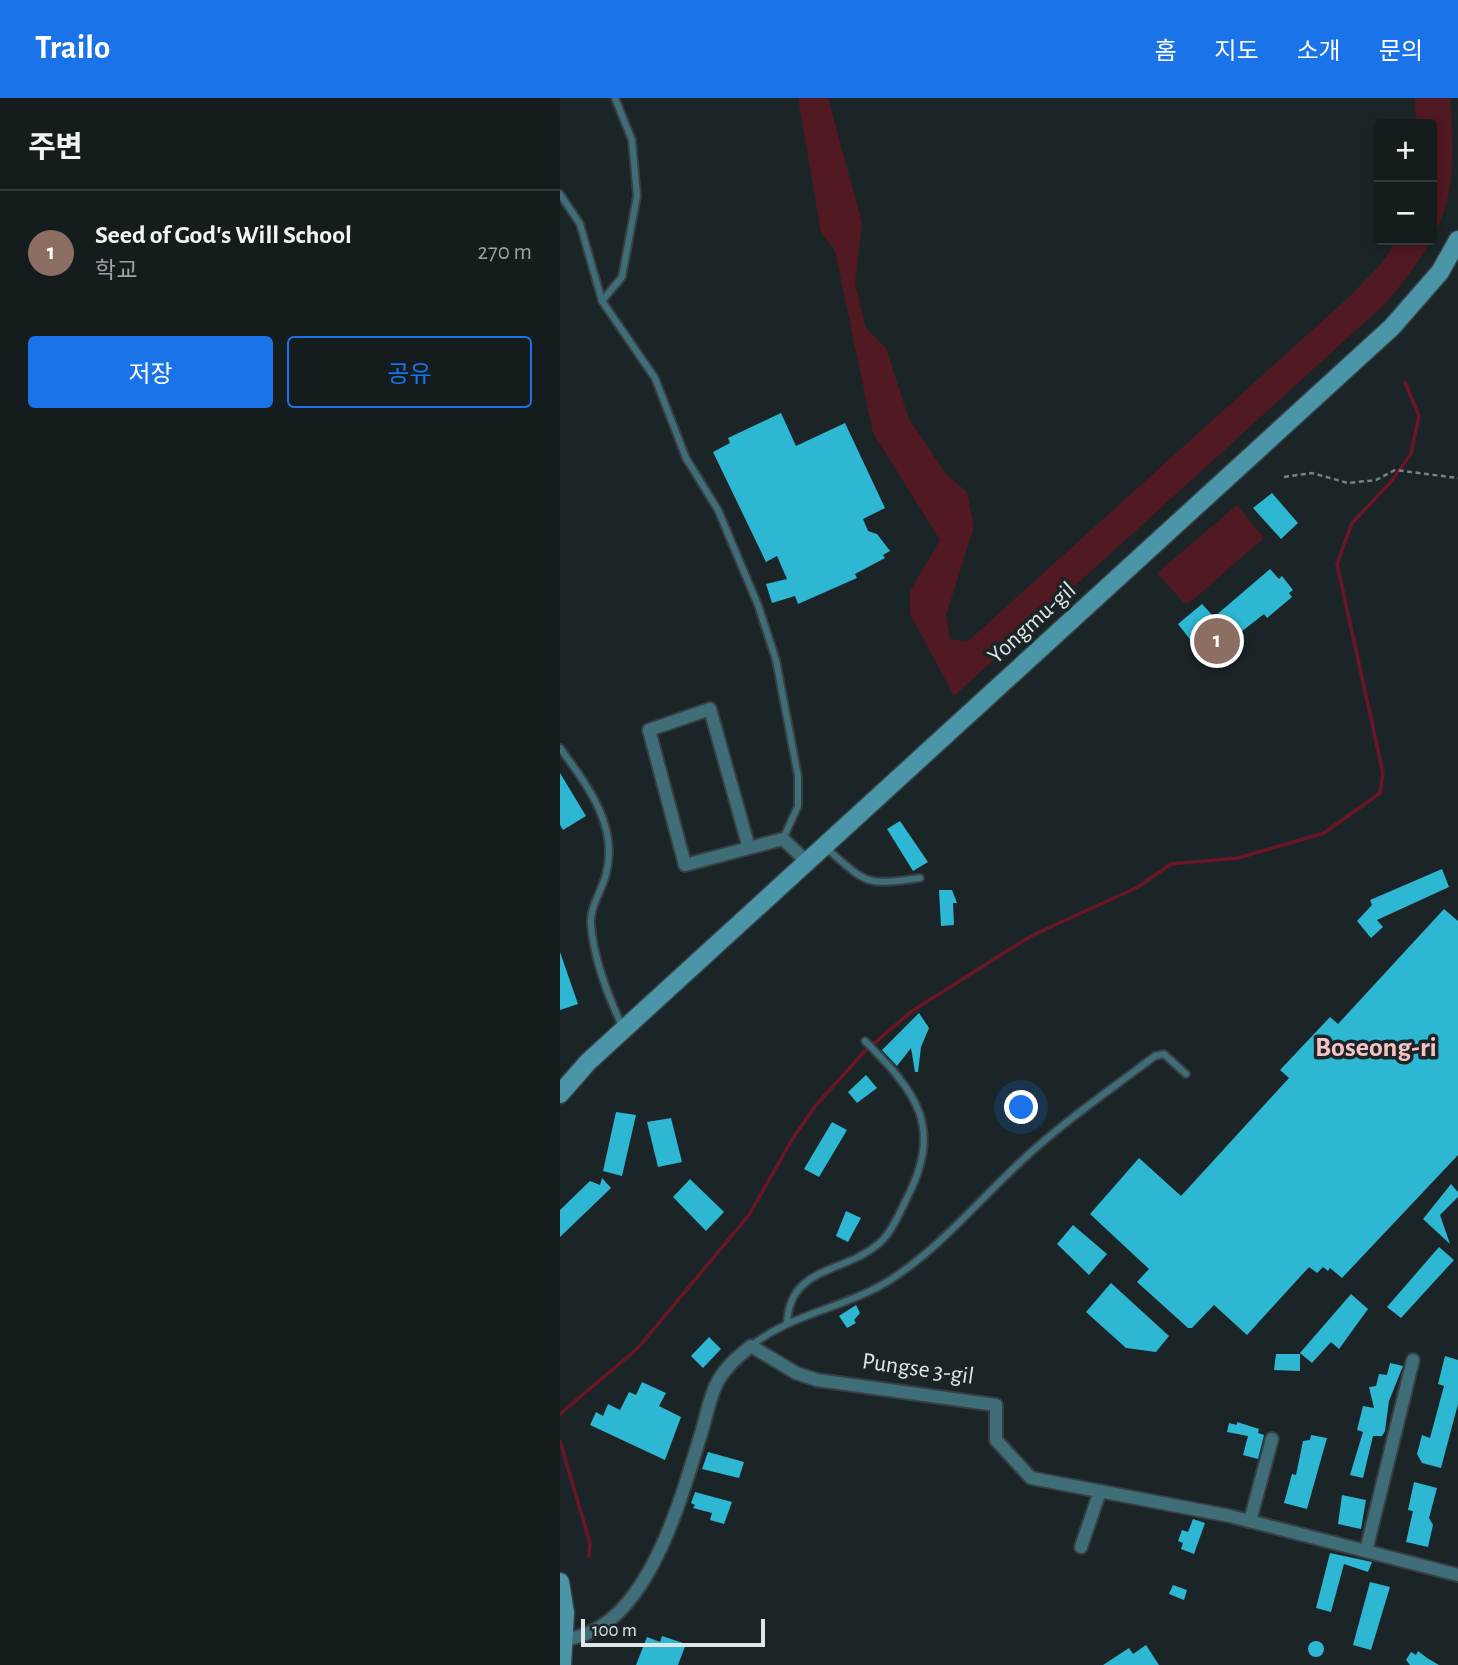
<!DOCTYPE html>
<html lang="ko">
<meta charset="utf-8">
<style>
:root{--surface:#141c1e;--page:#21292b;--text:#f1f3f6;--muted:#9da1a4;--line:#333a3c;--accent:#1a73e8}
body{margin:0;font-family:"Alegreya Sans","Noto Sans KR",sans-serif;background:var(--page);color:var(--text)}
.controls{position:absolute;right:21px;top:21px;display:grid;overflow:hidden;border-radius:7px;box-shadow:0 4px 10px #0003}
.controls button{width:63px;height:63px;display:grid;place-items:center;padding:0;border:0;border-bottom:2px solid var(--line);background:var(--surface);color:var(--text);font:35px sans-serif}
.scale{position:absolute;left:21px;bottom:18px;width:184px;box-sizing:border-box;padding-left:7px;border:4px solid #dfe6e7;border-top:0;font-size:19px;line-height:24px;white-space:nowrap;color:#dfe6e7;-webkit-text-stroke:5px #1b2528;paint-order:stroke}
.you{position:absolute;left:462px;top:1010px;width:24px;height:24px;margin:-18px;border:5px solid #fff;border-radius:50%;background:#1a73e8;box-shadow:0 0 0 10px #1a73e833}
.badge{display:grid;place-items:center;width:46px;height:46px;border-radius:50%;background:var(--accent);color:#fff;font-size:23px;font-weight:700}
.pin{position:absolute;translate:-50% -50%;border:4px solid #fff;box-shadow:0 2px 7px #0006}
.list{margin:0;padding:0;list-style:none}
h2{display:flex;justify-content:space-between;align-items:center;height:91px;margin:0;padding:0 28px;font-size:30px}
h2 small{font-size:23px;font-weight:400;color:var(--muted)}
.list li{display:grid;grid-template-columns:46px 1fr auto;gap:21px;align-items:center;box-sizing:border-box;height:126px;padding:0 28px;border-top:2px solid var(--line)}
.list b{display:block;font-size:26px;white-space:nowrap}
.list p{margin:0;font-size:23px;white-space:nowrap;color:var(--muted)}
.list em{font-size:23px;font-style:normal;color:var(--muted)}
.actions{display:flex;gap:14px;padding:21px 28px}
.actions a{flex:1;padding:16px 0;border:2px solid var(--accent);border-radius:7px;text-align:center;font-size:24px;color:var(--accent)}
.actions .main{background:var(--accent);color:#fff}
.map{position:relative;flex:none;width:898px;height:1567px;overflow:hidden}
header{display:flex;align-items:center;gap:42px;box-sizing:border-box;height:98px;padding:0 35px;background:var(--accent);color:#fff}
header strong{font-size:33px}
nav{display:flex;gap:38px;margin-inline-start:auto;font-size:24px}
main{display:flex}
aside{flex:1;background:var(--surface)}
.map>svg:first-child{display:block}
</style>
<header>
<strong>Trailo</strong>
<nav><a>홈</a><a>지도</a><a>소개</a><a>문의</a></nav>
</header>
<main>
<aside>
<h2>주변<small></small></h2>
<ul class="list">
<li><span class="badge" style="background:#8d6e63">1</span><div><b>Seed of God's Will School</b><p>학교</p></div><em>270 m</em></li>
</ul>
<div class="actions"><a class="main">저장</a><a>공유</a></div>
</aside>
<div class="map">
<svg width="898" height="1567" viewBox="0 0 898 1567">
<rect width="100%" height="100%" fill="#1b2528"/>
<g fill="#511921">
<path d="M238 0H268L302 125 295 185 306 230 326 250 349 321 386 376 407 394 414 429 386 517 390 541 407 544 789 199 821 166 837 142H872V26H856L855 0H890C898 97 889 129 827 204L394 598 350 516V493L380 442 313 335 275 153 261 135Z"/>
<path d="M677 407 704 440 629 505H624L597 475Z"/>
</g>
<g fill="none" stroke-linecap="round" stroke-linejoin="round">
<g stroke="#6b1626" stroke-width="3.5">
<path d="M0 1316 78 1250 189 1117 233 1040 256 1007 305 953 352 913 471 838 578 789 611 766 678 760 764 735 820 695 823 675 777 466 792 425 830 385 851 356 859 318 845 284"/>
<path d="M0 1343 30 1445 29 1458"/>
</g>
</g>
<g fill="#2db7d2">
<path d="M221 315 236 348 285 325 325 410 303 421 308 433 317 436 330 453 323 457 325 460 295 476 297 480 238 506 235 498 212 505 206 486 227 481 217 458 206 464 153 354 170 345 168 340Z"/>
<path d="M712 395 738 425 721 441 693 410Z"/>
<path d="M710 471 719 481 722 478 733 492 729 495 732 499 707 520 704 516 681 534 684 537 673 547 670 543 646 562 618 526 642 506 654 519Z"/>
<path d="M0 675 26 718 3 732 0 727Z"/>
<path d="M340 723 368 764 353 773 327 731Z"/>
<path d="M882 771 889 789 817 822 823 829 811 840 797 823 812 807 810 802Z"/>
<path d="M379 792H392L397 805H393L394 827 381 828Z"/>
<path d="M884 811 898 823V1057L782 1180 770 1170 768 1173 763 1169 757 1175 749 1169 687 1237 654 1207 632 1230H628L577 1184 589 1171 530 1116 579 1060 621 1098 729 980 720 972 770 919 778 926Z"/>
<path d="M0 854 18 906 0 912Z"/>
<path d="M359 915 369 930 361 949 358 974H355L351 950 337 968 322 952Z"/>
<path d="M306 977 317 990 297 1005 288 994Z"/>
<path d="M56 1014 76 1017 62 1078 43 1073Z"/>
<path d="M111 1020 122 1064 98 1069 87 1024Z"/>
<path d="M272 1024 287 1032 259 1079 244 1071Z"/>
<path d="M42 1080 51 1090 0 1139V1112L30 1083 40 1087Z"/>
<path d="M130 1081 164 1114 146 1133 113 1099Z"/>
<path d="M891 1086 898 1094V1099L880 1117 890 1146 863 1121Z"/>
<path d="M286 1113 301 1120 288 1144 276 1138Z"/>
<path d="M513 1127 547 1156 529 1177 497 1146Z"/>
<path d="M879 1149 894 1162 841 1220 827 1209Z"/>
<path d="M551 1185 609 1238 596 1254 566 1250 526 1214Z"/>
<path d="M791 1196 808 1211 779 1251 771 1244 752 1265 740 1255Z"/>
<path d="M296 1207 300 1215 294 1222 296 1225 287 1230 279 1218Z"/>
<path d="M149 1239 161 1251 143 1270 131 1258Z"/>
<path d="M716 1256H740V1273L714 1272Z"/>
<path d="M885 1258 898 1262V1306L881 1370 862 1365 857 1356 862 1337 870 1340 884 1288 878 1286Z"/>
<path d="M830 1265 843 1268 829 1303 825 1333 822 1338H813L803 1380 790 1377 803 1334 797 1332 803 1308 814 1310 809 1289 816 1288 819 1276 827 1277Z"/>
<path d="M82 1284 106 1295 99 1308 121 1319 105 1362 30 1327 36 1314 43 1318 48 1306 60 1312 69 1294 76 1297Z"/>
<path d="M677 1324 699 1331 698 1335 704 1337 698 1361 683 1357 688 1338 667 1334 669 1325 677 1327Z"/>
<path d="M751 1337 767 1340 747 1411 724 1405 732 1376 736 1377 743 1343 750 1342Z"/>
<path d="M148 1354 184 1364 179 1380 142 1371Z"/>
<path d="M854 1384 877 1390 869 1420 873 1427 868 1449 846 1444 853 1413 848 1412Z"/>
<path d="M135 1394 172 1404 164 1426 150 1422 152 1415 133 1410 135 1407 131 1405Z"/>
<path d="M782 1397 806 1402 801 1431 778 1426Z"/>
<path d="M633 1421 645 1425 634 1456 621 1451 623 1445 618 1443 622 1432 628 1434Z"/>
<path d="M770 1455 812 1464 808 1474 784 1466 771 1514 756 1510Z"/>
<path d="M810 1484 830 1489 811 1552 793 1547Z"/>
<path d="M613 1487 627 1492 624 1502 609 1496Z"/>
<path d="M102 1538 126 1546 118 1567H76L87 1539 100 1544Z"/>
<circle cx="756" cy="1551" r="8"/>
<path d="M586 1547 599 1567H543L569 1550 573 1556Z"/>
<path d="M858 1553 867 1560 879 1567H850L846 1562 851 1554 856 1557Z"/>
</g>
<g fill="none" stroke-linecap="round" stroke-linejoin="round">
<defs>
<g id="lane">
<path d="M55 0 72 42 77 98 62 179 42 203 95 280 126 360 158 412 198 507 216 562 238 678V708L223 741"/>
<path d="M0 96 20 126 42 203"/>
<path d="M0 650C27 687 59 728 46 776 42 793 29 810 31 827 34 863 48 898 63 930"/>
<path d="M266 750C308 786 304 788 360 780"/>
<path d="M227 1225C230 1168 282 1176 317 1147 331 1136 338 1118 346 1102 384 1029 357 995 305 943"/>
<path d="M191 1248C232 1215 286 1210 330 1182 377 1152 413 1109 453 1071 496 1029 547 994 595 958L604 956 626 976"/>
</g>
<g id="street">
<path d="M189 750 150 611 89 632 125 767 223 741 247 764"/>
<path d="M690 1423 712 1341"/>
<path d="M521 1449 540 1393"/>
<path d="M806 1453 853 1262"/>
<path d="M4 1541C85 1535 120 1404 140 1339 146 1321 149 1299 158 1283 166 1268 179 1258 191 1248L236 1275 257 1282 436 1307V1342L471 1380 670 1418 898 1477"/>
</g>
<g id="secondary">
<path d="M0 996 28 964 832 229 880 174 898 142"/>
<path d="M0 1484 5 1515 2 1567"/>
</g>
</defs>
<use href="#lane" stroke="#364043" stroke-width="10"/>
<use href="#street" stroke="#364043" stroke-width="16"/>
<use href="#secondary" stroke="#364043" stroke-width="21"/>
<path stroke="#788183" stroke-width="2.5" stroke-dasharray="5 3.5" stroke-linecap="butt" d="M724 379 752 375 788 385 816 382 835 372 898 380"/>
<use href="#lane" stroke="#3f6d78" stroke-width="6"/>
<use href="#street" stroke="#3f6d78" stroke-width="12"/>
<use href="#secondary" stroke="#4a96a8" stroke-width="18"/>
</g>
<g text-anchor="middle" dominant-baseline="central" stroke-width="7" stroke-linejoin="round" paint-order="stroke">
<g font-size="24" fill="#dfe6e7" stroke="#1b2528">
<text transform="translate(472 525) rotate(-42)">Yongmu-gil</text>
<text transform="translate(358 1271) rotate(8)">Pungse 3-gil</text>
</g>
<g font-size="28" font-weight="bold" fill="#f6c2c4" stroke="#1b2528">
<text x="816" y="950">Boseong-ri</text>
</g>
</g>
</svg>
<div class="controls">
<button>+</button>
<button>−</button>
</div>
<div class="scale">100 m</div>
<div class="you"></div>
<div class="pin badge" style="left:657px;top:543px;background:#8d6e63">1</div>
</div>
</main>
